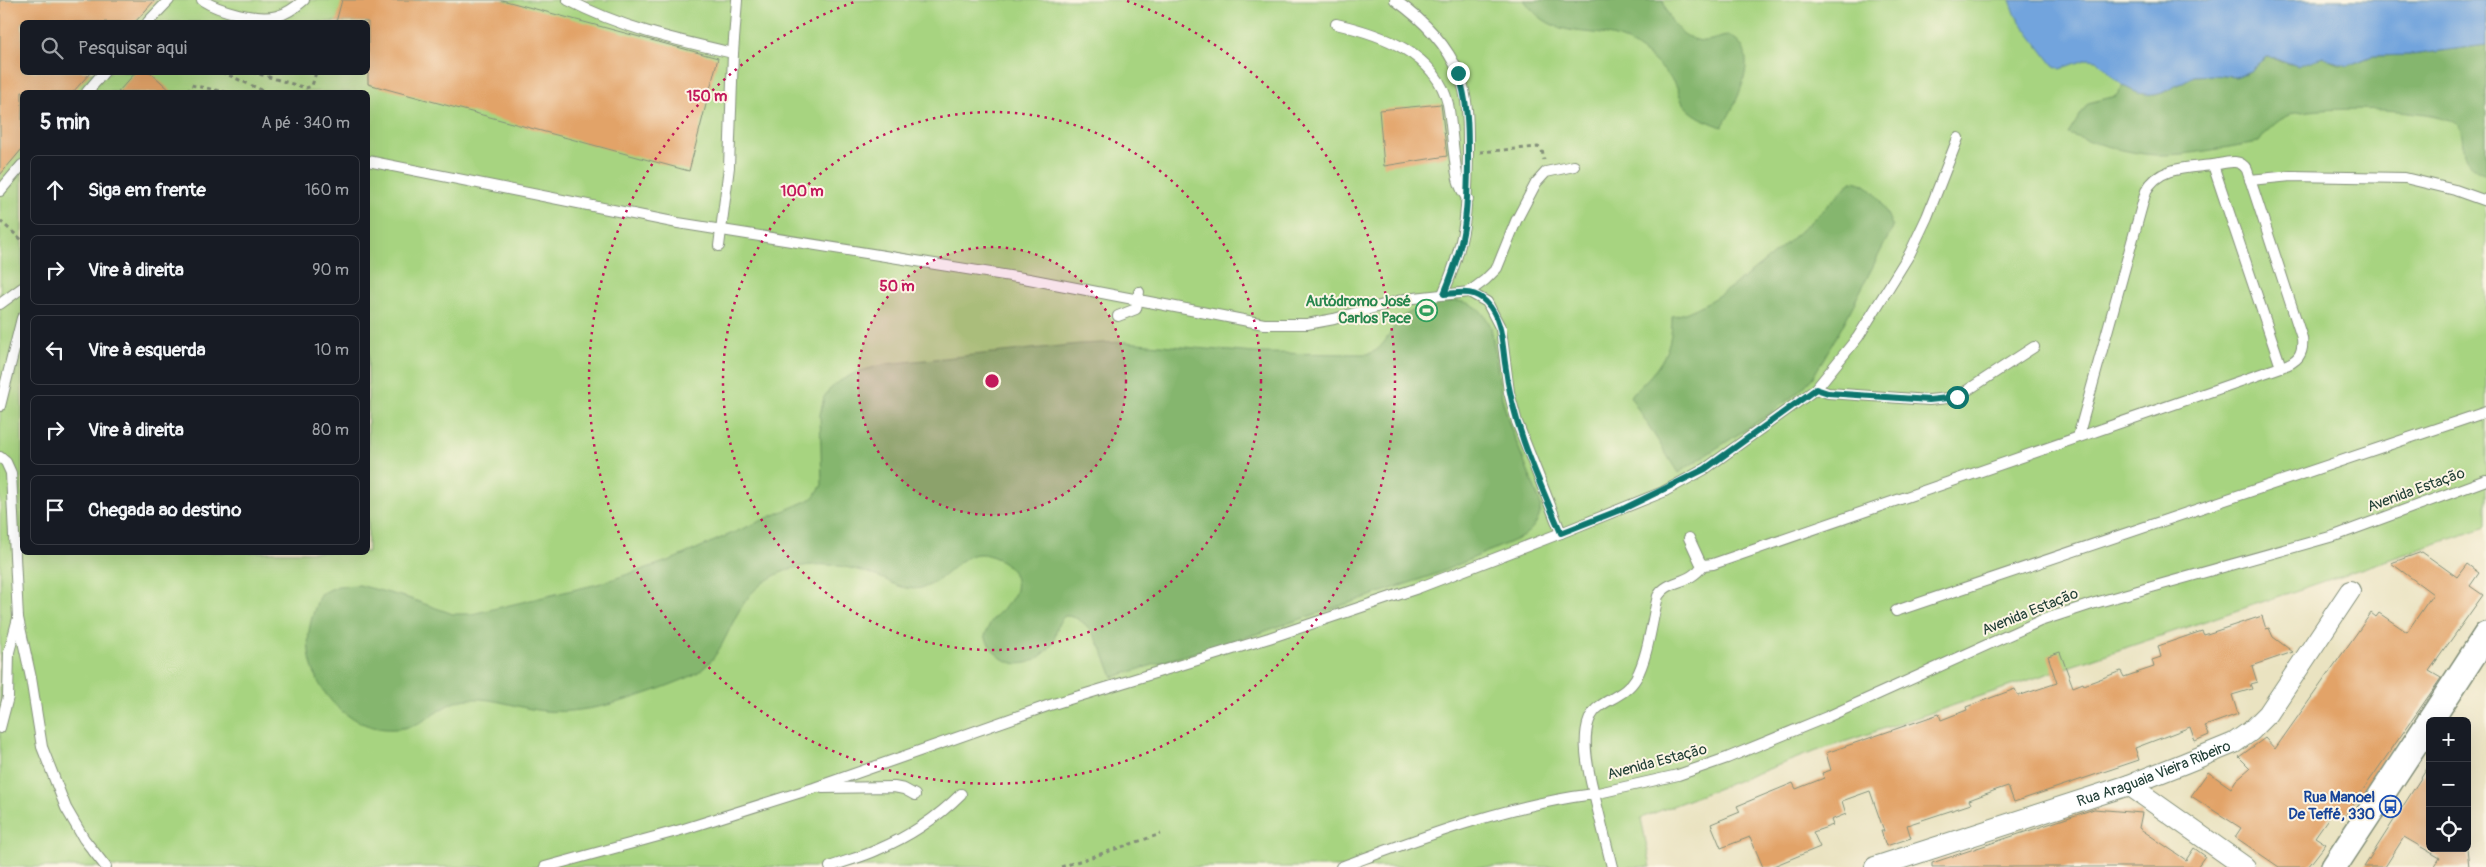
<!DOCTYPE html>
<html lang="pt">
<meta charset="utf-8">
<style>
:root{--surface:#171b24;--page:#242831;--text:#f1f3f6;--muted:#9ea1a6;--line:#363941}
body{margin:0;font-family:Pangolin,sans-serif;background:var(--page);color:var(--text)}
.controls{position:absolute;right:15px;bottom:15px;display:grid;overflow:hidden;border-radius:8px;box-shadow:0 5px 20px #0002}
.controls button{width:45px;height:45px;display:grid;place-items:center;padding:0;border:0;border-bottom:1px solid var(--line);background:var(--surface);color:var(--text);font:25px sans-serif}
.stop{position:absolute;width:15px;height:15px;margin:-11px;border:4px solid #0f766e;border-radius:50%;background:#fff}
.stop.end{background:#0f766e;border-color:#fff;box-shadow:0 1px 5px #0008}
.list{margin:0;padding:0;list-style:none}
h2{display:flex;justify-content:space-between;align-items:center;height:65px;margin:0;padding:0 20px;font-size:21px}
h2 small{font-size:16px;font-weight:400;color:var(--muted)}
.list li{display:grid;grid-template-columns:32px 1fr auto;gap:15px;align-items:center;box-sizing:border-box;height:70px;margin:0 10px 10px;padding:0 10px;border:1px solid var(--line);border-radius:8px}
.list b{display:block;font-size:19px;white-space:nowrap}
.list em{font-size:16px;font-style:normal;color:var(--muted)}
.icon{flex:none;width:28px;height:28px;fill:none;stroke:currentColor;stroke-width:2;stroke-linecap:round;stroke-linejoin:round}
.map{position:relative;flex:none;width:2486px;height:867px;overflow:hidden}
.search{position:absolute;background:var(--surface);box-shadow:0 5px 20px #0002;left:20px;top:20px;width:350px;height:55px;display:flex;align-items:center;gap:12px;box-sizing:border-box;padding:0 18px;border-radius:8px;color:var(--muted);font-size:19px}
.panel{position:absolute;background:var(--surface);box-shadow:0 5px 20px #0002;left:20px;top:90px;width:350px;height:465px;border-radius:8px}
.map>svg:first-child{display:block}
</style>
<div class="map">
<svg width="2486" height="867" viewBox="0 0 2486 867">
<rect width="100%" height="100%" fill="#fcf5e5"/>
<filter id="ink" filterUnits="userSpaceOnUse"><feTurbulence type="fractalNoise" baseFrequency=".02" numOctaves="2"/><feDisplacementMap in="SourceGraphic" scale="10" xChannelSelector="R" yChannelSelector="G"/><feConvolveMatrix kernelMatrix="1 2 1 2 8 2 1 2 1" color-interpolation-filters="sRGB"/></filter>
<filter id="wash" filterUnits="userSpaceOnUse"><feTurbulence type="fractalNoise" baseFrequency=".0096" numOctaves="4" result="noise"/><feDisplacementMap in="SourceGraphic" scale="20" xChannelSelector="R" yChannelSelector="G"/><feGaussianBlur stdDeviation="1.12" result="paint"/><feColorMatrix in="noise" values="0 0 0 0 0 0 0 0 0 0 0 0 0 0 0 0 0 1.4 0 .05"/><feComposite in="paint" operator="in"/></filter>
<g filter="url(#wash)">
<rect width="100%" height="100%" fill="#eae3c1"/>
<path fill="#a7d480" stroke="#63885a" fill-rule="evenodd" d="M0 0H2486V527L1805 755 1641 818 1651 867H0ZM22 22H368V72H22ZM22 92H368V552H22Z"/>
<g fill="#85b66e" stroke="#527a51">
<path d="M1524 0H1663C1668 19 1679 38 1702 41 1710 42 1720 36 1729 36 1765 50 1735 106 1722 127 1709 122 1695 117 1685 106 1680 101 1680 92 1676 86 1665 69 1645 51 1628 42 1590 23 1556 45 1524 0Z"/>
<path d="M2486 45V174C2449 160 2472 137 2455 123 2436 108 2313 105 2290 115 2275 121 2268 130 2259 142 2225 147 2189 156 2155 155 2125 153 2096 143 2068 134L2088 103 2116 96 2123 86 2154 95 2162 93 2194 76 2214 75 2236 77 2250 71 2267 57C2276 57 2282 63 2290 64 2304 66 2311 58 2322 57L2340 65 2358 62 2372 56 2411 55Z"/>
<path d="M1851 181C1875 182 1884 208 1893 227L1843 325 1813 377 1801 390 1768 415 1678 473 1630 396C1657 371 1673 354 1672 316 1716 312 1820 216 1851 181Z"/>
<path d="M1455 301C1474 302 1483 310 1491 327L1502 398 1510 426 1540 502C1542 519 1535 527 1522 537L1436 574 1256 634 1113 677C1105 657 1092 615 1065 616 1054 623 1058 638 1050 647 1028 674 997 667 985 636 987 630 989 624 993 619 1005 606 1023 594 1014 574 1011 567 1004 562 996 558 962 541 951 582 921 588 907 591 896 585 884 579 847 564 808 557 772 577 724 604 733 660 687 678 646 695 590 715 545 711 520 709 494 697 469 699 445 700 430 722 408 727 359 739 314 698 309 651 306 631 313 613 320 594L338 586 359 585 408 598 453 614H472L598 584 671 560 813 498 822 485 820 415 824 397 830 389 840 381 857 372 886 364 1080 344 1125 342 1254 353 1367 354C1387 350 1390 325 1405 315 1420 305 1438 304 1455 301Z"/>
</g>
<path fill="#72a4dd" stroke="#487088" d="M2010 0H2486V45L2411 55 2372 56 2347 66 2322 57 2297 66 2276 58 2267 57 2250 71 2235 77 2214 75 2194 76 2162 93 2154 95 2138 93 2123 86 2097 60 2088 59 2060 69 2053 65 2016 16Z"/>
<g id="blocks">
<g fill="#e2a368">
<path d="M0 0H155L135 22H22V72H91L73 92H22V149L0 175Z"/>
<path d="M342 0H502L718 58 689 171 368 84V22H336Z"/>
<path d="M136 72H150L172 92H118Z"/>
<path d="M1441 104 1447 156 1384 166 1379 110Z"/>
<path d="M2422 552 2457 577 2467 564 2479 573 2470 586 2483 595 2429 671 2441 678 2419 710 2344 817 2334 810 2315 837 2326 844 2308 867H2279L2235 837 2241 828 2191 796 2208 772 2231 788 2236 780 2250 768 2239 757 2265 738 2275 749 2371 613 2376 617 2379 613 2407 632 2433 594 2391 563Z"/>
<path d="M2262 616 2266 629 2269 628 2273 637 2293 652 2252 666 2257 682 2250 684 2252 689 2232 695 2238 714 2205 726 2209 735 2195 741 2190 727 2135 748 2139 760 2014 802 2008 786 1996 790 1969 800 1971 804 1907 825 1911 838 1886 846 1881 831H1884L1870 791 1842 801 1846 814 1831 820 1833 825 1813 832 1820 847 1771 867H1763L1750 837 1721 848 1711 824 1740 812 1737 806 1793 783 1796 789 1824 778 1822 773 1831 770 1826 753 1939 714 1941 720 1967 710 1966 707 2015 689 2018 696 2057 683 2048 656 2060 652 2073 687 2083 683 2084 685 2121 671 2124 677 2154 667 2152 660 2161 657 2158 646 2202 631 2204 635Z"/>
<path d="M2430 764V848H2467L2469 867H2434L2440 858 2404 837 2385 867H2364Z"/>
<path d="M2094 809 2142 813 2139 828 2186 860 2194 848 2205 856 2197 867H1932V863Z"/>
</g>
</g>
</g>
<g filter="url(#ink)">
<use href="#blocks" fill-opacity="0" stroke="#84907a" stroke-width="1"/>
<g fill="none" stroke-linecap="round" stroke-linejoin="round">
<defs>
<g id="service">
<path d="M202 0C219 11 257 21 277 16 287 14 296 7 304 0"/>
<path d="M568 0C621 28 676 40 733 53L729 167 719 246"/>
<path d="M1395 0C1422 19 1446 42 1459 74 1469 99 1468 126 1468 153 1467 211 1467 239 1443 294"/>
<path d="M148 22 169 0"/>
<path d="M1336 24C1380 34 1436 53 1448 104 1451 120 1452 137 1454 153 1456 169 1457 187 1468 199"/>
<path d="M733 53 737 0"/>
<path d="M87 92 104 72"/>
<path d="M368 161 678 223 1029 279 1264 324H1307L1334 319 1405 299 1469 292 1487 302 1501 329 1509 392 1517 422 1561 533 1663 492 1705 469 1816 389 1858 337 1910 253 1927 217 1958 138"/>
<path d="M2213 165C2225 163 2240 157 2247 170L2302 338C2304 355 2297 362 2281 367"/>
<path d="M2250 180 2291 176 2405 178 2455 190 2486 201"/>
<path d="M0 191 22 165"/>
<path d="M1469 292 1485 280 1497 268 1516 221 1536 183 1546 172 1574 166"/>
<path d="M0 304 22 288"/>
<path d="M1118 316 1136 309 1139 292"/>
<path d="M1816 389 1828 393 1929 400 1957 397 2034 347"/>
<path d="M0 406 22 318"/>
<path d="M0 457 6 462 11 473 18 618 31 678 42 747 66 808 84 839 106 867"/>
<path d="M1689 538 1700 562 1703 565 1713 564 2281 367 2213 165C2188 168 2159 166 2146 191L2078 437"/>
<path d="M1896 611 2486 412"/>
<path d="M0 728 8 697 9 652 18 618"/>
<path d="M822 788 894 787 904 789 915 795"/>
<path d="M545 867 684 829 814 788 1050 705 1269 638 1418 588 1561 533"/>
<path d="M830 867C845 861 862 857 877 850 908 837 937 818 961 794"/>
<path d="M1341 867C1423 837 1506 805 1594 794 1588 771 1576 722 1600 706 1613 697 1628 692 1636 678 1648 657 1652 620 1658 596 1668 579 1690 585 1703 565"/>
<path d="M1612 867 1594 794 1678 775 1727 758 1827 717 2040 621 2095 603 2337 535 2486 480"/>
</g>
<g id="minor">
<path d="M2129 785 2245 867"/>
<path id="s1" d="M1875 867 2129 785 2185 763 2234 743 2251 731 2268 714 2350 591"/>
</g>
<g id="tertiary">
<path d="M2430 721 2486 635"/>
<path d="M2334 867 2430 721"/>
</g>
</defs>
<use href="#service" stroke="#84907a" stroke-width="12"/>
<use href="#minor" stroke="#84907a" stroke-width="22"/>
<use href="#tertiary" stroke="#84907a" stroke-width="28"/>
<g stroke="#84907a" stroke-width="3" stroke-dasharray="4 4" stroke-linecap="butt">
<path d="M222 72 266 92"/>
<path d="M252 72 306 88 312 86 316 72"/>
<path d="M188 92 191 85 225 92"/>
<path d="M1480 152 1538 147 1542 150 1544 160"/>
<path d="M0 221 22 240"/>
<path d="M1061 867 1161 834"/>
</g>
<use href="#service" stroke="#fff" stroke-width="10"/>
<use href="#minor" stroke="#fff" stroke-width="20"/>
<use href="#tertiary" stroke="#fff" stroke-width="25"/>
</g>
</g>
<g fill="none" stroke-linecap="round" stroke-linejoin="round" filter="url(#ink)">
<path stroke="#0f766e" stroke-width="6" d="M1458 73C1468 101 1468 127 1468 156 1468 212 1466 241 1444 294 1459 293 1474 289 1486 302 1502 318 1502 342 1505 363 1512 423 1537 477 1561 533L1625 508 1705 469 1816 389 1828 393 1929 400 1957 397"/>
</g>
<circle cx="992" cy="381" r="134" fill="#c2185b" fill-opacity=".12"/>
<g fill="none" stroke="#c2185b" stroke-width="2.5" stroke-dasharray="2.5 5">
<circle cx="992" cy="381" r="134"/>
<circle cx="992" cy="381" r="269"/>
<path d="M1127 1A403 403 0 1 1 857 1"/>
</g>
<defs>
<symbol id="stadium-ring" viewBox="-11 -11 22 22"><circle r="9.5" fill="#fcf5e5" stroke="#2e9e5b" stroke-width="1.5"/><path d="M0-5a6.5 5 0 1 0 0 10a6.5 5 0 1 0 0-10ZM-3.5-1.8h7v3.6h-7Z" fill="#2e9e5b"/></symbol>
<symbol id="bus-ring" viewBox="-11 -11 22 22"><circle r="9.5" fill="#fcf5e5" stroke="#1a4fb4" stroke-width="1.5"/><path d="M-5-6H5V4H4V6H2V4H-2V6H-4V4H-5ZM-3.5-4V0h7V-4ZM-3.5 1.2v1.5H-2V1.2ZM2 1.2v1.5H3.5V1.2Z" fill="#1a4fb4"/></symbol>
</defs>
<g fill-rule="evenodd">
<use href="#stadium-ring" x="1414" y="298" width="25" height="25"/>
<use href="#bus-ring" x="2378" y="794" width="25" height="25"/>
</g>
<g text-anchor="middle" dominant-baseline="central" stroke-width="4" stroke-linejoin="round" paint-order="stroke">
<g font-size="15" font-weight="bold" fill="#27864d" stroke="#fcf5e5" text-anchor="end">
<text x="1411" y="301">Autódromo José<tspan x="1411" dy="17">Carlos Pace</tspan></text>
</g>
<g font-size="15" fill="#1f3d34" stroke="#fcf5e5">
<text transform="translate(2416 490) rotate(-20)">Avenida Estação</text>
<text transform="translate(2030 612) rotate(-22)">Avenida Estação</text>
<text transform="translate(1657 762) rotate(-15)">Avenida Estação</text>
<text stroke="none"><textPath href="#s1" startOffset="294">Rua Araguaia Vieira Ribeiro</textPath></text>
</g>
<g font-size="15" font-weight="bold" fill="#164399" stroke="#fcf5e5" text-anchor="end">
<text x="2375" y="797">Rua Manoel<tspan x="2375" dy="17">De Teffé, 330</tspan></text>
</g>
</g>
<circle cx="992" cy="381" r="8" fill="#c2185b" stroke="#fcf5e5" stroke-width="2.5"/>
<g font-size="15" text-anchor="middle" font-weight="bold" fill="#c2185b" stroke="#fcf5e5" stroke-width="4" stroke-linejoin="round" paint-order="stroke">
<text x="707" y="101">150 m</text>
<text x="802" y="196">100 m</text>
<text x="897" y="291">50 m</text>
</g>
</svg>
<div class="controls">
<button>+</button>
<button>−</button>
<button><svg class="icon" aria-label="locate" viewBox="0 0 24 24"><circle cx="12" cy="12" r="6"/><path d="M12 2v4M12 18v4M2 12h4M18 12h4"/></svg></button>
</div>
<div class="stop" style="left:1957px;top:397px"></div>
<div class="stop end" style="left:1458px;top:73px"></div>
<div class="search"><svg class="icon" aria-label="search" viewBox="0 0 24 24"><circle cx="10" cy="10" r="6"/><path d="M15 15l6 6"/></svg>Pesquisar aqui</div>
<section class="panel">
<h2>5 min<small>A pé · 340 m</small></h2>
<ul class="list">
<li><svg class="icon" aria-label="ahead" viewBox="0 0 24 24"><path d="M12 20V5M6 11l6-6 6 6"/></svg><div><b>Siga em frente</b></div><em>160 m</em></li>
<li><svg class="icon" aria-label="right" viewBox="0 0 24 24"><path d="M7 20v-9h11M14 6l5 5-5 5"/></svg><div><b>Vire à direita</b></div><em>90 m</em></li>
<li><svg class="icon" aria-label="left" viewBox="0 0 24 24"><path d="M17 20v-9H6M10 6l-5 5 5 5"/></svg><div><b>Vire à esquerda</b></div><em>10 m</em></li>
<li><svg class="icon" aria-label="right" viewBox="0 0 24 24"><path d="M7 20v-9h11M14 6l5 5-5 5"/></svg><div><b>Vire à direita</b></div><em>80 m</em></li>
<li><svg class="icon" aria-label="arrive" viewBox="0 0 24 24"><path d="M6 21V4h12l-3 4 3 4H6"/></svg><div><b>Chegada ao destino</b></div></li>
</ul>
</section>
</div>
